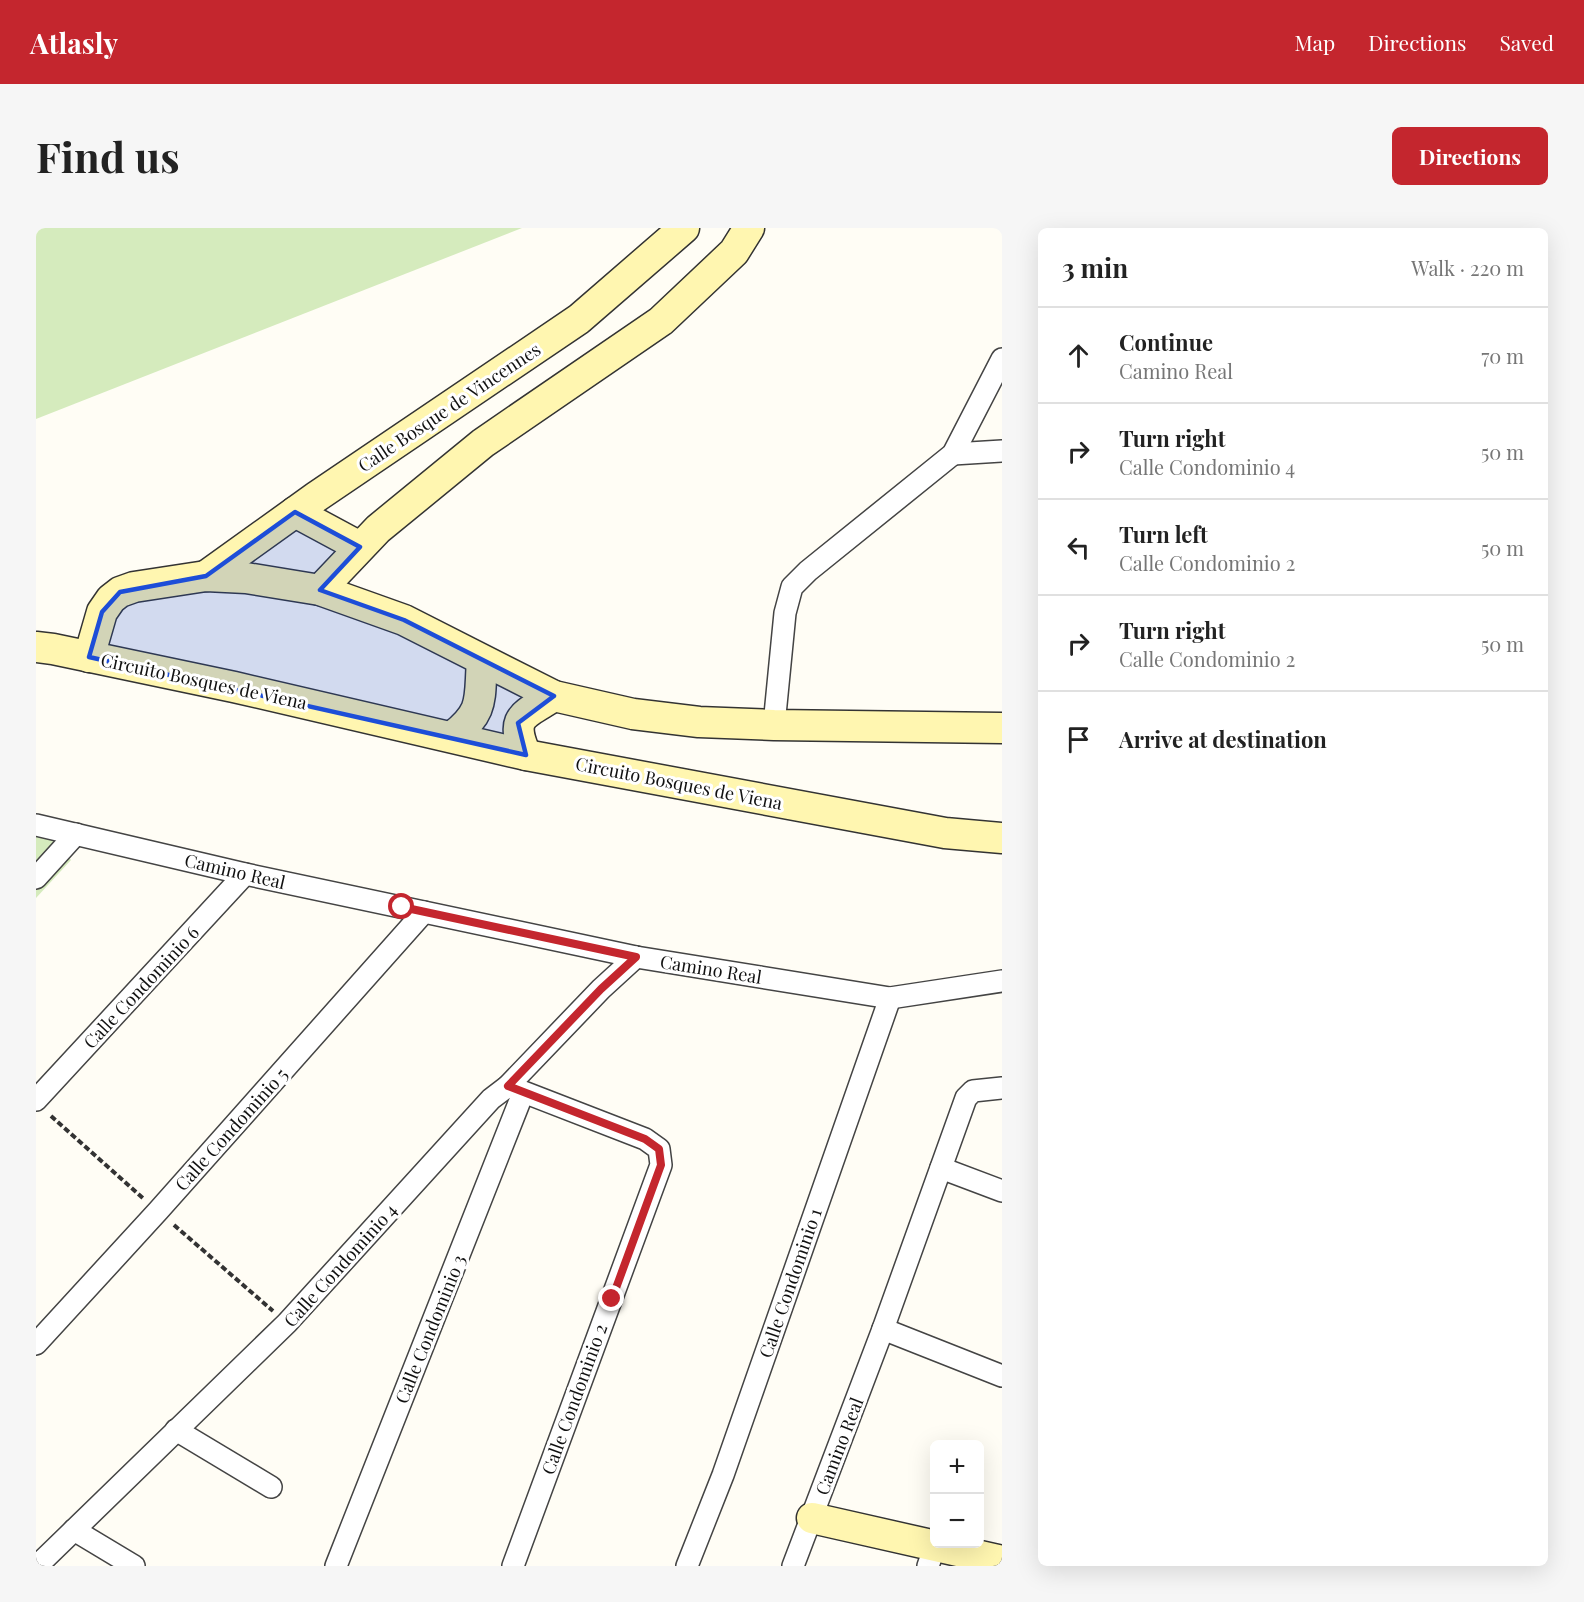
<!DOCTYPE html>
<meta charset="utf-8">
<style>
:root{--surface:#fff;--page:#f6f6f6;--text:#222;--muted:#767676;--line:#e0e0e0;--accent:#c4262e}
body{margin:0;font-family:"Playfair Display",serif;background:var(--page);color:var(--text)}
.controls{position:absolute;right:18px;bottom:18px;display:grid;overflow:hidden;border-radius:9px;box-shadow:0 6px 24px #0002}
.controls button{width:54px;height:54px;display:grid;place-items:center;padding:0;border:0;border-bottom:2px solid var(--line);background:var(--surface);color:var(--text);font:30px sans-serif}
.stop{position:absolute;width:18px;height:18px;margin:-14px;border:4px solid #c4262e;border-radius:50%;background:#fff}
.stop.end{background:#c4262e;border-color:#fff;box-shadow:0 2px 6px #0008}
.list{margin:0;padding:0;list-style:none}
h2{display:flex;justify-content:space-between;align-items:center;height:78px;margin:0;padding:0 24px;font-size:26px}
h2 small{font-size:20px;font-weight:400;color:var(--muted)}
.list li{display:grid;grid-template-columns:39px 1fr auto;gap:18px;align-items:center;box-sizing:border-box;height:96px;padding:0 24px;border-top:2px solid var(--line)}
.list b{display:block;font-size:22px;white-space:nowrap}
.list p{margin:0;font-size:20px;white-space:nowrap;color:var(--muted)}
.list em{font-size:20px;font-style:normal;color:var(--muted)}
.icon{flex:none;width:33px;height:33px;fill:none;stroke:currentColor;stroke-width:2;stroke-linecap:round;stroke-linejoin:round}
.map{position:relative;flex:none;width:966px;height:1338px;overflow:hidden;border-radius:9px}
header{display:flex;align-items:center;gap:36px;box-sizing:border-box;height:84px;padding:0 30px;background:var(--accent);color:#fff}
header strong{font-size:28px}
nav{display:flex;gap:33px;margin-inline-start:auto;font-size:21px}
.intro{display:flex;align-items:center;justify-content:space-between;box-sizing:border-box;height:144px;padding:0 36px}
h1{margin:0;font-size:42px}
.button{padding:15px 27px;border-radius:9px;background:var(--accent);color:#fff;font-size:21px;font-weight:700}
main{display:flex;gap:36px;padding:0 36px}
aside{flex:1;background:var(--surface);border-radius:9px;box-shadow:0 6px 24px #0002}
.map>svg:first-child{display:block}
</style>
<header>
<strong>Atlasly</strong>
<nav><a>Map</a><a>Directions</a><a>Saved</a></nav>
</header>
<div class="intro"><h1>Find us</h1><a class="button">Directions</a></div>
<main>
<div class="map">
<svg width="966" height="1338" viewBox="0 0 966 1338">
<rect width="100%" height="100%" fill="#fffdf5"/>
<g fill="#d5ebbd">
<path d="M0 0H486L0 191Z"/>
<path d="M0 591 35 632 0 670Z"/>
</g>
<g fill="none" stroke-linecap="round" stroke-linejoin="round">
<defs>
<g id="street">
<path d="M917 226 966 223"/>
<path d="M738 497 749 385 756 359 772 343 917 226 966 131"/>
<path d="M0 597 209 646 600 729 854 770 966 753"/>
<path d="M0 650 40 606"/>
<path d="M472 858 609 911 623 921 625 937 477 1338"/>
<path d="M0 872 209 646"/>
<path d="M905 940 966 963"/>
<path d="M847 1101 966 1148"/>
<path d="M0 1116 122 983 388 684"/>
<path d="M140 1202 235 1259"/>
<path d="M38 1302 98 1338"/>
<path d="M1 1338 251 1095 455 871 472 858 565 761 600 729"/>
<path d="M300 1338 487 865"/>
<path d="M651 1338 687 1247 854 770"/>
<path d="M757 1338 847 1101 930 870 937 863 966 860"/>
<path d="M892 1338 899 1318"/>
</g>
<g id="secondary">
<path d="M259 284 324 319"/>
<path d="M170 348 280 269 543 91 648 0"/>
<path d="M284 362 342 301 447 215 625 93 698 24 713 0"/>
<path d="M0 419 17 421 198 459 490 527 909 605 966 610"/>
<path d="M53 429 66 384 75 371 84 364 98 359 170 348 210 350 284 362 368 392 518 468 597 486 663 494 738 497 966 500"/>
<path d="M417 508C449 483 443 471 446 433"/>
<path d="M490 527C473 488 487 488 518 468"/>
<path d="M776 1290 966 1333"/>
</g>
</defs>
<use href="#street" stroke="#444" stroke-width="24"/>
<use href="#secondary" stroke="#333" stroke-width="33"/>
<g stroke="#333" stroke-width="4" stroke-dasharray="6 3" stroke-linecap="butt">
<path d="M15 888 108 971"/>
<path d="M138 997 237 1083"/>
</g>
<use href="#street" stroke="#fff" stroke-width="21"/>
<use href="#secondary" stroke="#fff6b0" stroke-width="30"/>
</g>
<g fill="none" stroke-linecap="round" stroke-linejoin="round">
<path stroke="#c4262e" stroke-width="8" d="M366 679 600 729 565 761 472 858 609 911 623 921 625 937 576 1071"/>
</g>
<path fill="#1d4ed8" fill-opacity="0.2" stroke="#1d4ed8" stroke-width="4.5" stroke-linejoin="round" d="M259 284 324 319 284 362 368 392 518 468 482 495 490 527 53 429 66 384 84 364 170 348Z"/>
<g text-anchor="middle" dominant-baseline="central" stroke-width="6" stroke-linejoin="round" paint-order="stroke">
<g font-size="18" fill="#111" stroke="#fff">
<text transform="translate(413 179) rotate(-34)">Calle Bosque de Vincennes</text>
<text transform="translate(168 453) rotate(12)">Circuito Bosques de Viena</text>
<text transform="translate(643 555) rotate(11)">Circuito Bosques de Viena</text>
<text transform="translate(199 643) rotate(13)">Camino Real</text>
<text transform="translate(675 741) rotate(9)">Camino Real</text>
<text transform="translate(105 759) rotate(-47)">Calle Condominio 6</text>
<text transform="translate(195 901) rotate(-48)">Calle Condominio 5</text>
<text transform="translate(304 1037) rotate(-48)">Calle Condominio 4</text>
<text transform="translate(754 1055) rotate(-71)">Calle Condominio 1</text>
<text transform="translate(394 1101) rotate(-68)">Calle Condominio 3</text>
<text transform="translate(538 1171) rotate(-70)">Calle Condominio 2</text>
<text transform="translate(803 1218) rotate(-69)">Camino Real</text>
</g>
</g>
</svg>
<div class="controls">
<button>+</button>
<button>−</button>
</div>
<div class="stop" style="left:366px;top:679px"></div>
<div class="stop end" style="left:576px;top:1071px"></div>
</div>
<aside>
<h2>3 min<small>Walk · 220 m</small></h2>
<ul class="list">
<li><svg class="icon" aria-label="ahead" viewBox="0 0 24 24"><path d="M12 20V5M6 11l6-6 6 6"/></svg><div><b>Continue</b><p>Camino Real</p></div><em>70 m</em></li>
<li><svg class="icon" aria-label="right" viewBox="0 0 24 24"><path d="M7 20v-9h11M14 6l5 5-5 5"/></svg><div><b>Turn right</b><p>Calle Condominio 4</p></div><em>50 m</em></li>
<li><svg class="icon" aria-label="left" viewBox="0 0 24 24"><path d="M17 20v-9H6M10 6l-5 5 5 5"/></svg><div><b>Turn left</b><p>Calle Condominio 2</p></div><em>50 m</em></li>
<li><svg class="icon" aria-label="right" viewBox="0 0 24 24"><path d="M7 20v-9h11M14 6l5 5-5 5"/></svg><div><b>Turn right</b><p>Calle Condominio 2</p></div><em>50 m</em></li>
<li><svg class="icon" aria-label="arrive" viewBox="0 0 24 24"><path d="M6 21V4h12l-3 4 3 4H6"/></svg><div><b>Arrive at destination</b></div></li>
</ul>
</aside>
</main>
